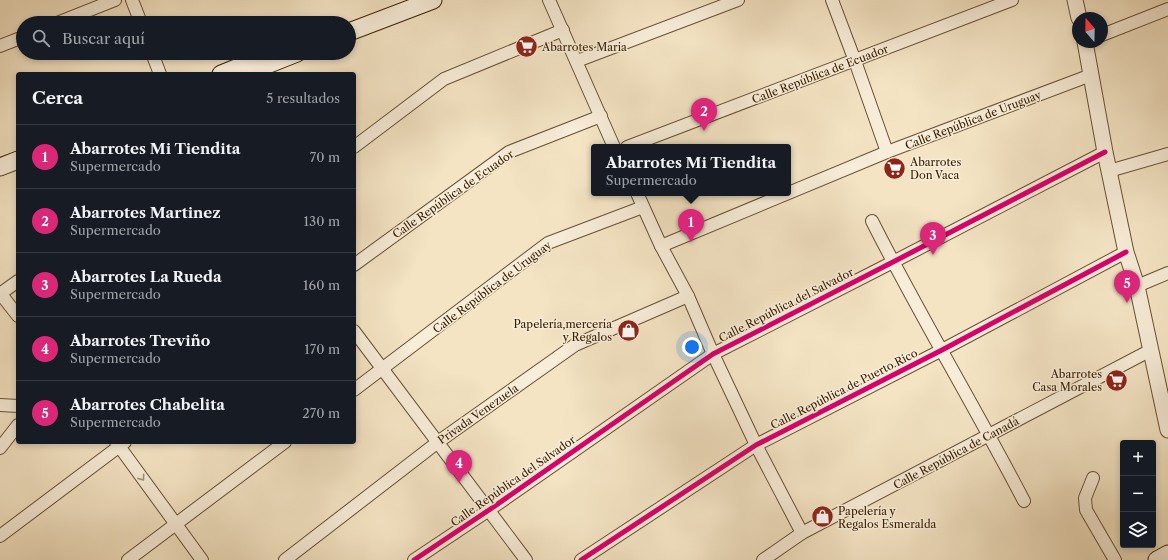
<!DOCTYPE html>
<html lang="es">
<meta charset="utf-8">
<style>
:root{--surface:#171b24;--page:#242831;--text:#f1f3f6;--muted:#9ea1a6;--line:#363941;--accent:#db2777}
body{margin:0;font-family:"Libre Caslon Text",serif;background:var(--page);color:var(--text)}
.controls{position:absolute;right:12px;bottom:12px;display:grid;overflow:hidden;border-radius:4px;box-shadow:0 2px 6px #0003}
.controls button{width:36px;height:36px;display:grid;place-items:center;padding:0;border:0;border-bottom:1px solid var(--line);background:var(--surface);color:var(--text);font:20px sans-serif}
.compass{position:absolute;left:1072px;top:12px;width:36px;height:36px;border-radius:50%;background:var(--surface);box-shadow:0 2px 6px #0003;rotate:340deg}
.you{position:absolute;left:692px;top:347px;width:14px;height:14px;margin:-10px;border:3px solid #fff;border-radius:50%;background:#1a73e8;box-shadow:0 0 0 6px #1a73e833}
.badge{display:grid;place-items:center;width:26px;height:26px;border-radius:50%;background:var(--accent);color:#fff;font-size:13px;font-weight:700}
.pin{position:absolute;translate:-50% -33px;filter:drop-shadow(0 1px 2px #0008)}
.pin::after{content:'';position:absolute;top:21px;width:14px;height:12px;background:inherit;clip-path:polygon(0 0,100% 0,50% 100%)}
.popup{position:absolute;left:591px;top:144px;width:200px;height:52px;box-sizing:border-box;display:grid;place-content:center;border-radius:4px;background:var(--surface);filter:drop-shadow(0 1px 3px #0005);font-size:13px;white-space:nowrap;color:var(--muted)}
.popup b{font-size:15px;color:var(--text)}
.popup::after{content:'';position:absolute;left:50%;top:100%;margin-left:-8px;border:8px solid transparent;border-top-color:var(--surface)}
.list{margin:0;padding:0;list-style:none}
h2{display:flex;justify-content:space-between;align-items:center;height:52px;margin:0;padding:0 16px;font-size:17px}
h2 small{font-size:13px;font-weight:400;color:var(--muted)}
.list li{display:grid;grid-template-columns:26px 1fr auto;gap:12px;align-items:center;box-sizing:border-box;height:64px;padding:0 16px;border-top:1px solid var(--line)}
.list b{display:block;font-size:15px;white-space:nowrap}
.list p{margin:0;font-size:13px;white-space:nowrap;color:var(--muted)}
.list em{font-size:13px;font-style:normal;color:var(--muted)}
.icon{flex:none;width:22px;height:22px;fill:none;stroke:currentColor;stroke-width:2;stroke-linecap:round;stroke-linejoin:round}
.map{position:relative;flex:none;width:1168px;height:560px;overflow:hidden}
.search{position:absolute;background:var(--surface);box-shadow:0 2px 6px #0003;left:16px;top:16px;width:340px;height:44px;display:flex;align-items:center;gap:10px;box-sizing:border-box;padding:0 14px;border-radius:22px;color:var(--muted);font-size:15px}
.panel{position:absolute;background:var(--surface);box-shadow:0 2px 6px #0003;left:16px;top:72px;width:340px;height:372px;border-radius:4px}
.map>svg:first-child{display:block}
</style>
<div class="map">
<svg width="1168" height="560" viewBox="0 0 1168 560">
<rect width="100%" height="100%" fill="#f4e4c4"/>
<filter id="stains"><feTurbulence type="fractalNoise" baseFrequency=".005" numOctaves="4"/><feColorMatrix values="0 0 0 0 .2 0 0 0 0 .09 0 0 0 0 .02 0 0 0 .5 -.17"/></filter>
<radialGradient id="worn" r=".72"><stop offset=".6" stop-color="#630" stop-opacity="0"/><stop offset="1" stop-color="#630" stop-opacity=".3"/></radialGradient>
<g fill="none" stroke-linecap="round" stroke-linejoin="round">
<defs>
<g id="minor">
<path d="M132 0 141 23"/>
<path d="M549 0 614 147"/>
<path d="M832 0 855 61 887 152"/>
<path d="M57 23 115 0"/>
<path d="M1102 35 1168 9"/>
<path d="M0 46 23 37"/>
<path d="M152 53 160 74"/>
<path d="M577 61 738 0"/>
<path d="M354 147 444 79 563 30"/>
<path d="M627 147 1012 0"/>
<path d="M1109 171 1168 154"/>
<path d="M637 193 661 246 688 296 713 354 756 445 802 533"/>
<path d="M872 221C920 316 975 407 1024 501"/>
<path d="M661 246 887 152 1091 75"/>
<path d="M354 265 509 152 601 116"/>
<path d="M1137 286 1168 273"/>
<path d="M0 293 18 316"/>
<path d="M0 294 18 281"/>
<path d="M354 331 526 560"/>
<path d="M354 390 548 243 643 207"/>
<path d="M0 405 18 406"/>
<path d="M116 442 202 560"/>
<path d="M0 448 18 425"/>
<path d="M1093 478 1085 498 1086 510 1115 560"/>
<path d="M0 536 125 442"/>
<path d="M128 560 285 442"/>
<path d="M285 560 438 442 575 345 688 296"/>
<path d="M414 560 489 510 713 354 893 262 1105 152"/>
<path d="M581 560 756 445 942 350 1126 252"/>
<path d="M763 560 802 533 1151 350"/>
</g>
<g id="tertiary">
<path d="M1075 0 1079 18"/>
<path d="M1085 42 1105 152 1126 252 1137 286 1168 430"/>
</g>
<g id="secondary">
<path d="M349 32 433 0"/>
<path d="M221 74 253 61"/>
<path d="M244 74 297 53"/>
<path d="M0 167 18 160"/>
<path d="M1157 560 1168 554"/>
</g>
</defs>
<use href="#minor" stroke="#685133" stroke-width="14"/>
<use href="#tertiary" stroke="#685133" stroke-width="17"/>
<use href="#secondary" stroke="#3a2003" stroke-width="19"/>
<use href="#minor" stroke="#f8edd9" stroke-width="12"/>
<use href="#tertiary" stroke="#f8edd9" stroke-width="15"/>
<use href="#secondary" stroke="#f8edd9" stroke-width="17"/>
<defs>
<g id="cycleway">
<path d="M414 560 489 510 713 354 893 262 1105 152"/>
<path d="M581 560 756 445 942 350 1126 252"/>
</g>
</defs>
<use href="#cycleway" stroke="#f8edd9" stroke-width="8"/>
<use href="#cycleway" stroke="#d6006c" stroke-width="5"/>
</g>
<defs><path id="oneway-chevron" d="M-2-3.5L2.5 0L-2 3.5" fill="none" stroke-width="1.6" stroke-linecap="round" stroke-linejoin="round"/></defs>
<use stroke="#a29179" href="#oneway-chevron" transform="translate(142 478) rotate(54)"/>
<defs>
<symbol id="supermarket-disc" viewBox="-11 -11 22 22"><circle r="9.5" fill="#8f2418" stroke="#f8edd9"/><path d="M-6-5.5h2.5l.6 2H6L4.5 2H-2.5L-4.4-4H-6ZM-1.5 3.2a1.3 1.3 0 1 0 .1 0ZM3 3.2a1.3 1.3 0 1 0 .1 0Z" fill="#fff"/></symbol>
<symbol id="shop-disc" viewBox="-11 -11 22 22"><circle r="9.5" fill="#8f2418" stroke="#f8edd9"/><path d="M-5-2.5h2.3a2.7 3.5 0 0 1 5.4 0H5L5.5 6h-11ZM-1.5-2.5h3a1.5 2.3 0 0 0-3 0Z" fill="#fff"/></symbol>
</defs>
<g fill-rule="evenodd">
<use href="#supermarket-disc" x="514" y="34" width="25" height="25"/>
<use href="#supermarket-disc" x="882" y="156" width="25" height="25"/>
<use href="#shop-disc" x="616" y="318" width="25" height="25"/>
<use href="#supermarket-disc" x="1104" y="368" width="25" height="25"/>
<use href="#shop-disc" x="810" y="504" width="25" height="25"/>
</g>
<g text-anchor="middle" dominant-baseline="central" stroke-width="3" stroke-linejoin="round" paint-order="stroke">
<g font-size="11" fill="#3a2003" stroke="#f8edd9" text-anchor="start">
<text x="542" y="47">Abarrotes Maria</text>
<text x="910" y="162">Abarrotes<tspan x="910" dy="13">Don Vaca</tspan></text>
<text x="612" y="324" text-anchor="end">Papelería,mercería<tspan x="612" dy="13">y Regalos</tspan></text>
<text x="1102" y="374" text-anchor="end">Abarrotes<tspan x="1102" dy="13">Casa Morales</tspan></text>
<text x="838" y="511">Papelería y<tspan x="838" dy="13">Regalos Esmeralda</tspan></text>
</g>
<g font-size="11" fill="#3a2003" stroke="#f8edd9">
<text transform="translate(820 74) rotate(-21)">Calle República de Ecuador</text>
<text transform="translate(973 120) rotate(-21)">Calle República de Uruguay</text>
<text transform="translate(453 194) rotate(-35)">Calle República de Ecuador</text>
<text transform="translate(492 287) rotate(-37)">Calle República de Uruguay</text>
<text transform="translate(786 305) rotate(-27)">Calle República del Salvador</text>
<text transform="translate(844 389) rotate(-27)">Calle República de Puerto Rico</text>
<text transform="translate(478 414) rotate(-35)">Privada Venezuela</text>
<text transform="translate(956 453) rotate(-28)">Calle República de Canadá</text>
<text transform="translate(513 481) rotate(-35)">Calle República del Salvador</text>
</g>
</g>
<rect width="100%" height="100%" filter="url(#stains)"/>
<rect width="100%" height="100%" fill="url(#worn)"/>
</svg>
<div class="controls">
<button>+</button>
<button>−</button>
<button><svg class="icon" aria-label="layers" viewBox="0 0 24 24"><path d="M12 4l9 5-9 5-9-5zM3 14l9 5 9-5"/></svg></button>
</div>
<svg class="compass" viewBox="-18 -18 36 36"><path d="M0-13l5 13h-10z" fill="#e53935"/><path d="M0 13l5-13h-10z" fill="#9ea1a6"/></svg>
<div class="you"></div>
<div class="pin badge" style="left:691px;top:242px">1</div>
<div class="popup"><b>Abarrotes Mi Tiendita</b>Supermercado</div>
<div class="pin badge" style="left:704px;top:131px">2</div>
<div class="pin badge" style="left:933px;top:255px">3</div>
<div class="pin badge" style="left:459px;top:483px">4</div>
<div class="pin badge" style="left:1127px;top:303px">5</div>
<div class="search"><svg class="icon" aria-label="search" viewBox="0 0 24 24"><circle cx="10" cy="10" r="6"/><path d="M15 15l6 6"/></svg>Buscar aquí</div>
<section class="panel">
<h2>Cerca<small>5 resultados</small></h2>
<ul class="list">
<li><span class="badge">1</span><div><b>Abarrotes Mi Tiendita</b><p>Supermercado</p></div><em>70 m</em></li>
<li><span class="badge">2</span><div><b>Abarrotes Martinez</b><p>Supermercado</p></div><em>130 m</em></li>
<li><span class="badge">3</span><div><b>Abarrotes La Rueda</b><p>Supermercado</p></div><em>160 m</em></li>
<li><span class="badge">4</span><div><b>Abarrotes Treviño</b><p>Supermercado</p></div><em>170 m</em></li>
<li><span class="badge">5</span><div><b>Abarrotes Chabelita</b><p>Supermercado</p></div><em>270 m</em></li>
</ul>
</section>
</div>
